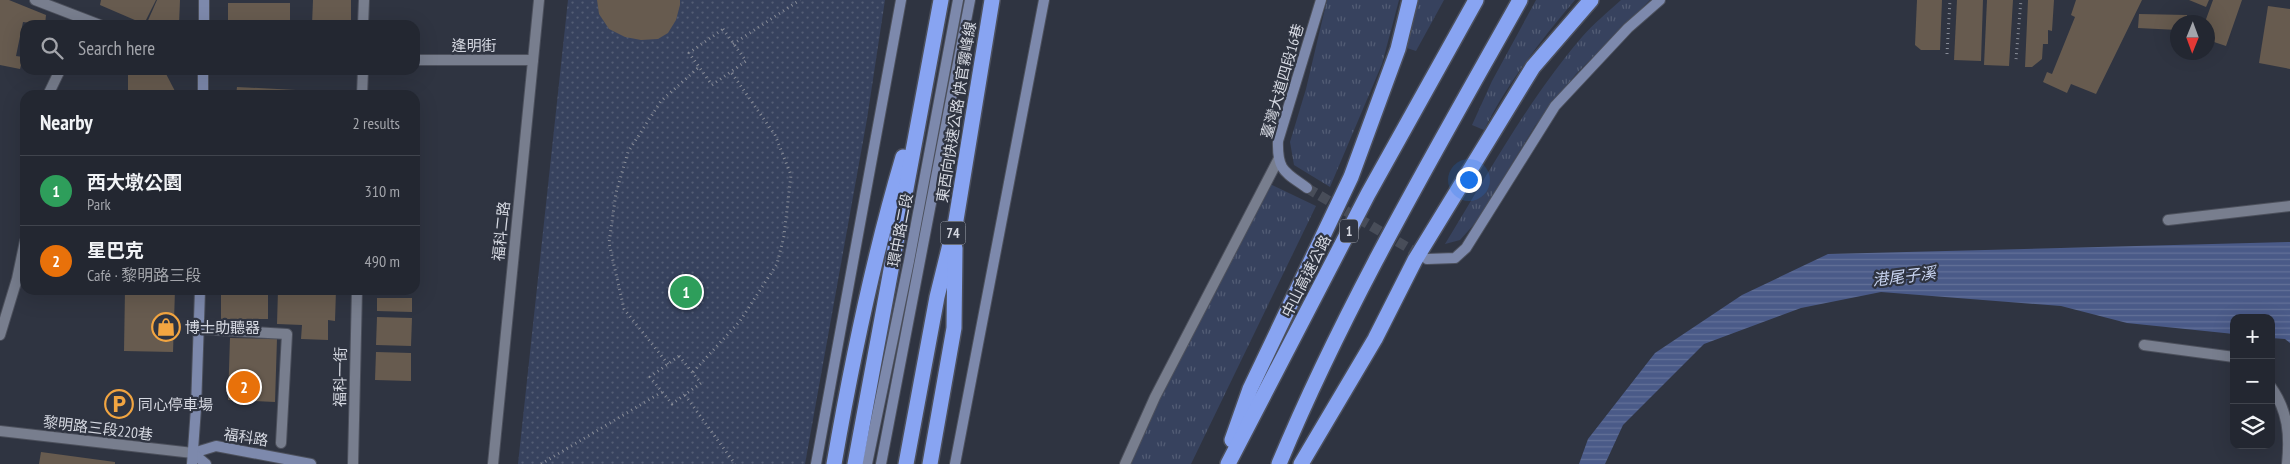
<!DOCTYPE html>
<meta charset="utf-8">
<style>
:root{--surface:#232731;--page:#2f333d;--text:#f1f3f6;--muted:#a3a5ab;--line:#40444d;--accent:#f2a541}
body{margin:0;font-family:"PT Sans Narrow","Noto Sans TC",sans-serif;background:var(--page);color:var(--text)}
.controls{position:absolute;right:15px;bottom:15px;display:grid;overflow:hidden;border-radius:10px;box-shadow:0 5px 20px #0002}
.controls button{width:45px;height:45px;display:grid;place-items:center;padding:0;border:0;border-bottom:1px solid var(--line);background:var(--surface);color:var(--text);font:25px sans-serif}
.compass{position:absolute;left:2170px;top:15px;width:45px;height:45px;border-radius:50%;background:var(--surface);box-shadow:0 5px 20px #0002;rotate:181deg}
.you{position:absolute;left:1468px;top:179px;width:18px;height:18px;margin:-12px;border:4px solid #fff;border-radius:50%;background:#1a73e8;box-shadow:0 0 0 8px #1a73e833}
.badge{display:grid;place-items:center;width:32px;height:32px;border-radius:50%;background:var(--accent);color:#fff;font-size:16px;font-weight:700}
.pin{position:absolute;translate:-50% -50%;border:2px solid #fff;box-shadow:0 1px 5px #0006}
.list{margin:0;padding:0;list-style:none}
h2{display:flex;justify-content:space-between;align-items:center;height:65px;margin:0;padding:0 20px;font-size:21px}
h2 small{font-size:16px;font-weight:400;color:var(--muted)}
.list li{display:grid;grid-template-columns:32px 1fr auto;gap:15px;align-items:center;box-sizing:border-box;height:70px;padding:0 20px;border-top:1px solid var(--line)}
.list b{display:block;font-size:19px;white-space:nowrap}
.list p{margin:0;font-size:16px;white-space:nowrap;color:var(--muted)}
.list em{font-size:16px;font-style:normal;color:var(--muted)}
.icon{flex:none;width:28px;height:28px;fill:none;stroke:currentColor;stroke-width:2;stroke-linecap:round;stroke-linejoin:round}
.map{position:relative;flex:none;width:2290px;height:464px;overflow:hidden}
.search{position:absolute;background:var(--surface);box-shadow:0 5px 20px #0002;left:20px;top:20px;width:400px;height:55px;display:flex;align-items:center;gap:12px;box-sizing:border-box;padding:0 18px;border-radius:15px;color:var(--muted);font-size:19px}
.panel{position:absolute;background:var(--surface);box-shadow:0 5px 20px #0002;left:20px;top:90px;width:400px;height:205px;border-radius:15px}
.map>svg:first-child{display:block}
</style>
<div class="map">
<svg width="2290" height="464" viewBox="0 0 2290 464">
<defs>
<pattern id="grass-tufts" width="24" height="20" patternUnits="userSpaceOnUse" patternTransform="scale(1.25)"><rect width="24" height="20" fill="#37425e"/><path d="M3 7l-1-3M5 7V3M7 7l1-3M15 17l-1-3M17 17v-4M19 17l1-3" fill="none" stroke="#535d75"/></pattern>
<pattern id="park-dots" width="8" height="8" patternUnits="userSpaceOnUse" patternTransform="scale(1.25)"><rect width="8" height="8" fill="#37425e"/><path d="M2 2h.1M6 6h.1" fill="none" stroke="#535d75" stroke-width="1.8" stroke-linecap="round"/></pattern>
<pattern id="water-rules" width="6" height="5" patternUnits="userSpaceOnUse" patternTransform="scale(1.25)"><rect width="6" height="5" fill="#4a5a88"/><path d="M0 2.5h6" fill="none" stroke="#637198"/></pattern>
</defs>
<rect width="100%" height="100%" fill="#2f3441"/>
<g fill="url(#grass-tufts)">
<path d="M1327 0H1399L1382 64 1330 187 1294 165 1290 142 1306 89Z"/>
<path d="M1419 0H1444L1416 51 1407 48Z"/>
<path d="M1536 0H1575C1540 41 1508 82 1484 130L1472 125 1492 81Z"/>
<path d="M1621 0H1650L1576 74 1535 126 1477 221 1460 240 1445 244C1488 174 1528 100 1582 37 1593 24 1608 12 1621 0Z"/>
<path d="M1270 184 1316 206 1191 464H1130L1161 394Z"/>
</g>
<path fill="url(#park-dots)" d="M568 0H885L867 119 805 464H518Z"/>
<path fill="url(#water-rules)" d="M2290 242V343L2285 339 2271 338V318H2234V334L2127 323 2061 306 1881 292 1801 308 1704 344 1623 425 1605 464H1579L1588 439 1655 353 1742 295 1828 254Z"/>
<g fill="#675b4f">
<path d="M0 0H9L46 15 45 25 23 22 16 56 23 57 20 69 0 65Z"/>
<path d="M101 0H156L144 24 100 5Z"/>
<path d="M157 0H180L179 25H146Z"/>
<path d="M313 0H351V25H312Z"/>
<path d="M597 0H680V5L676 20 668 33 658 39 641 40 625 37 609 29 599 14Z"/>
<path d="M1917 0H1942L1940 50H1921L1915 45Z"/>
<path d="M1957 0H1983L1981 61 1954 60Z"/>
<path d="M1987 0H2013L2009 66 1984 65Z"/>
<path d="M2028 0H2054L2052 31 2048 30V44H2043L2042 59 2032 67H2025Z"/>
<path d="M2076 0H2142L2096 94 2071 84 2067 93 2043 82 2047 72 2052 74 2075 17 2071 15Z"/>
<path d="M2189 0H2209L2206 7Z"/>
<path d="M2213 0H2242L2226 46 2208 40V22H2205Z"/>
<rect x="228" y="3" width="62" height="22"/>
<path d="M2268 6 2290 9V69L2259 63Z"/>
<path d="M2139 14 2187 15V22H2178V30L2138 28Z"/>
<path d="M128 70H164L177 95H128Z"/>
<path d="M237 87 296 90 295 95H236Z"/>
<path d="M299 92 340 93V95H299Z"/>
<path d="M125 290H175L173 352 124 351Z"/>
<rect x="221" y="290" width="47" height="29"/>
<path d="M278 290H336L335 321 328 320V340L301 339 302 325 277 324Z"/>
<path d="M377 298H412V312L377 311Z"/>
<path d="M377 317 412 318 411 346 376 345Z"/>
<path d="M230 338 277 339 275 402 228 400Z"/>
<path d="M376 352 411 353V381L375 380Z"/>
<path d="M41 452 115 462V464H39Z"/>
</g>
<g fill="none" stroke-linecap="round" stroke-linejoin="round">
<path stroke="#484d59" stroke-width="10" stroke-dasharray="10 5" stroke-linecap="butt" d="M1307 188 1422 256"/>
<defs>
<g id="lane">
<path d="M48 95 60 70"/>
<path d="M2168 220 2290 206"/>
<path d="M199 329 287 334 281 443"/>
<path d="M2144 345 2234 357"/>
<path d="M2271 387C2288 411 2290 435 2287 464"/>
</g>
<g id="street">
<path d="M35 0 100 25"/>
<path d="M363 25 364 0"/>
<path d="M415 60H533"/>
<path d="M362 95 363 70"/>
<path d="M0 335 17 279 25 241"/>
<path d="M0 431 193 453"/>
<path d="M353 464 357 290"/>
<path d="M493 464 539 0"/>
<path d="M1125 464 1155 397 1278 160"/>
</g>
<g id="secondary">
<path d="M204 25V0"/>
<path d="M203 95V70"/>
<path d="M1307 188C1285 172 1277 171 1278 141L1321 0"/>
<path d="M1427 259 1455 258 1466 248 1555 106 1628 28 1660 0"/>
<path d="M193 453 216 446 311 464"/>
<path d="M193 453 206 464"/>
<path d="M192 464 196 408 200 290"/>
<path d="M816 464 901 0"/>
<path d="M867 464 909 261 958 0"/>
<path d="M881 464 970 0"/>
<path d="M955 464 1044 0"/>
</g>
<g id="highway">
<path d="M1232 440 1250 389 1351 177 1398 49 1410 0"/>
<path d="M834 464C852 360 873 258 903 157"/>
<path d="M855 464 941 0"/>
<path d="M906 464 937 297 956 220 992 0"/>
<path d="M930 464 954 328 955 248"/>
<path d="M1228 464 1368 194 1476 0"/>
<path d="M1279 464C1346 303 1435 152 1520 0"/>
<path d="M1301 464 1375 339 1415 260 1533 67 1591 0"/>
</g>
</defs>
<use href="#lane" stroke="#4c505c" stroke-width="12"/>
<use href="#street" stroke="#4c505c" stroke-width="12"/>
<use href="#secondary" stroke="#4c505c" stroke-width="12"/>
<use href="#highway" stroke="#4c505c" stroke-width="18"/>
<g stroke="#898d98" stroke-width="3" stroke-dasharray="1 4" stroke-linecap="butt">
<path d="M723 29 746 61 712 85 689 53Z"/>
<path d="M733 44 800 0"/>
<path d="M1947 54 1950 0"/>
<path d="M2016 59 2021 0"/>
<path d="M679 356 701 383 672 404 650 377Z"/>
<path d="M668 364 624 309 609 243 616 193 628 152 661 101 699 67"/>
<path d="M693 372 740 321 777 264 784 236 791 175 775 135 731 72"/>
<path d="M685 395 735 464"/>
<path d="M541 464 662 392"/>
</g>
<use href="#lane" stroke="#787e8e" stroke-width="10"/>
<use href="#street" stroke="#787e8e" stroke-width="10"/>
<use href="#secondary" stroke="#7d89ac" stroke-width="10"/>
<use href="#highway" stroke="#88a4f2" stroke-width="15"/>
</g>
<defs>
<symbol id="shop-ring" viewBox="-11 -11 22 22"><circle r="9.5" fill="#2f3441" stroke="#f2a541" stroke-width="1.5"/><path d="M-5-2.5h2.3a2.7 3.5 0 0 1 5.4 0H5L5.5 6h-11ZM-1.5-2.5h3a1.5 2.3 0 0 0-3 0Z" fill="#f2a541"/></symbol>
<symbol id="parking-ring" viewBox="-11 -11 22 22"><circle r="9.5" fill="#2f3441" stroke="#f2a541" stroke-width="1.5"/><path d="M-3.5-5.5H1a3.5 3.5 0 0 1 0 7H-1V5.5H-3.5ZM-1-3.4V-.6H.8a1.4 1.4 0 0 0 0-2.8Z" fill="#f2a541"/></symbol>
</defs>
<g fill-rule="evenodd">
<use href="#shop-ring" x="150" y="311" width="32" height="32"/>
<use href="#parking-ring" x="103" y="388" width="32" height="32"/>
</g>
<g text-anchor="middle" dominant-baseline="central" stroke-width="4.5" stroke-linejoin="round" paint-order="stroke">
<g fill="#2f3441" stroke="#a4a8b2" stroke-width="1">
<rect x="1340" y="219.5" width="18" height="23" rx="4"/>
<rect x="940.5" y="221.5" width="25" height="23" rx="4"/>
</g>
<g font-size="14" font-weight="bold" fill="#d6d9e2">
<text x="1349" y="231">1</text>
<text x="953" y="233">74</text>
</g>
<g font-size="15" fill="#d6d9e2" stroke="#2f3441">
<text x="474" y="45">逢明街</text>
<text transform="translate(1282 81) rotate(-74)">臺灣大道四段16巷</text>
<text transform="translate(956 112) rotate(-81)">東西向快速公路 快官霧峰線</text>
<text transform="translate(900 230) rotate(-79)">環中路二段</text>
<text transform="translate(501 231) rotate(-84)">福科二路</text>
<text transform="translate(1306 276) rotate(-63)">中山高速公路</text>
<text transform="translate(340 377) rotate(-89)">福科一街</text>
<text transform="translate(98 428) rotate(7)">黎明路三段220巷</text>
<text transform="translate(246 437) rotate(9)">福科路</text>
</g>
<g font-size="15" fill="#d6d9e2" stroke="#2f3441" text-anchor="start">
<text x="185" y="327">博士助聽器</text>
<text x="138" y="404">同心停車場</text>
</g>
<g font-size="16" font-style="italic" fill="#c9d5f2" stroke="#2f3441">
<text transform="translate(1904 276) rotate(-7)">港尾子溪</text>
</g>
</g>
</svg>
<div class="controls">
<button>+</button>
<button>−</button>
<button><svg class="icon" aria-label="layers" viewBox="0 0 24 24"><path d="M12 4l9 5-9 5-9-5zM3 14l9 5 9-5"/></svg></button>
</div>
<svg class="compass" viewBox="-18 -18 36 36"><path d="M0-13l5 13h-10z" fill="#e53935"/><path d="M0 13l5-13h-10z" fill="#a3a5ab"/></svg>
<div class="you"></div>
<div class="pin badge" style="left:686px;top:292px;background:#2e9e5b">1</div>
<div class="pin badge" style="left:244px;top:387px;background:#e8710a">2</div>
<div class="search"><svg class="icon" aria-label="search" viewBox="0 0 24 24"><circle cx="10" cy="10" r="6"/><path d="M15 15l6 6"/></svg>Search here</div>
<section class="panel">
<h2>Nearby<small>2 results</small></h2>
<ul class="list">
<li><span class="badge" style="background:#2e9e5b">1</span><div><b>西大墩公園</b><p>Park</p></div><em>310 m</em></li>
<li><span class="badge" style="background:#e8710a">2</span><div><b>星巴克</b><p>Café · 黎明路三段</p></div><em>490 m</em></li>
</ul>
</section>
</div>
